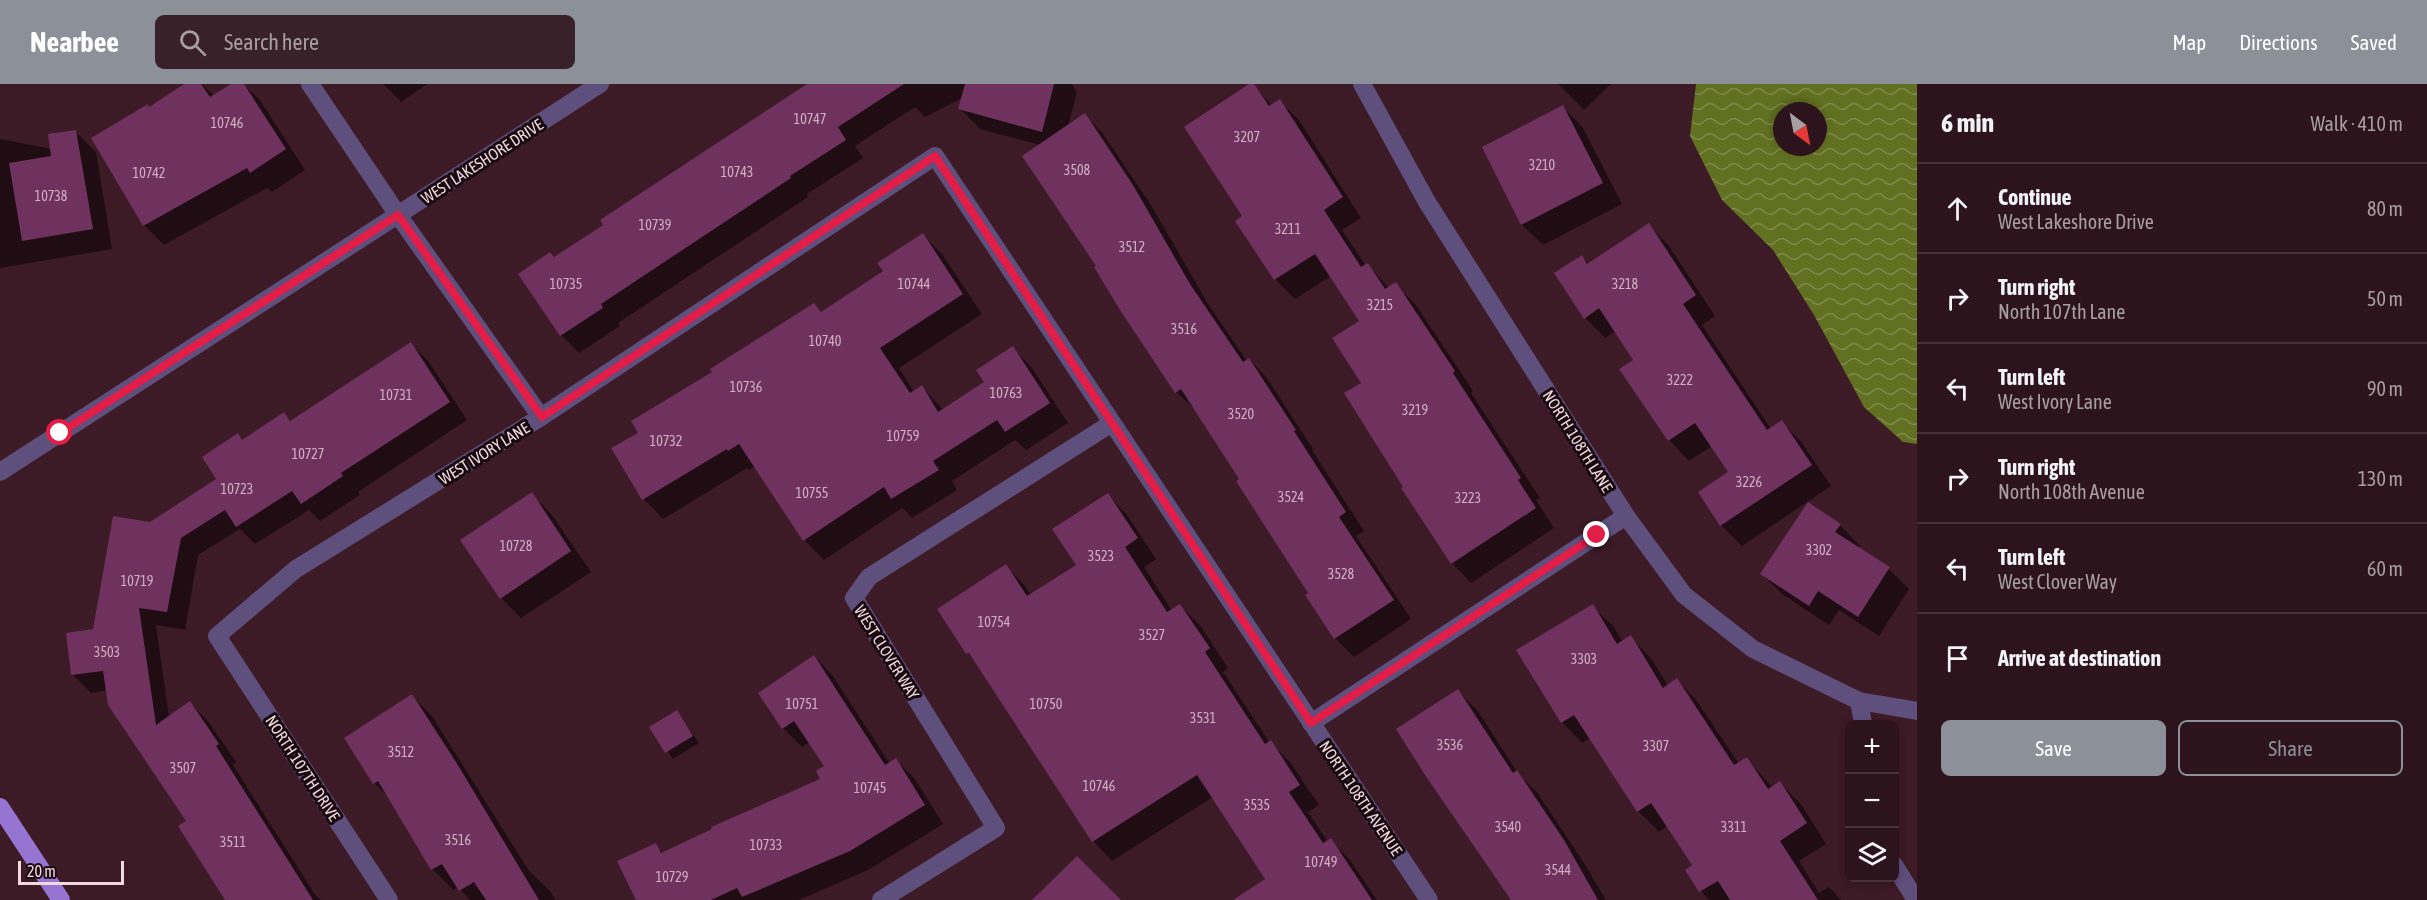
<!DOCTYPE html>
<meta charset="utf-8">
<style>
:root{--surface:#2d141c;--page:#392129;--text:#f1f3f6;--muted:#a79ea3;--line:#48333b;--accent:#8c9099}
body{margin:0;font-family:"Asap Condensed",sans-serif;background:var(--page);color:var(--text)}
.controls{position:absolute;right:18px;bottom:18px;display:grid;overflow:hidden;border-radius:9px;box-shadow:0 3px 9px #0003}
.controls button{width:54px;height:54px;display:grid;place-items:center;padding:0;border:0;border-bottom:2px solid var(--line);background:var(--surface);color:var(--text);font:30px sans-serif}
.compass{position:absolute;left:1773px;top:18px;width:54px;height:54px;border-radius:50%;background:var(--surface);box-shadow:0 3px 9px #0003;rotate:148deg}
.scale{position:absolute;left:18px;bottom:15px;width:106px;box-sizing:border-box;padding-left:6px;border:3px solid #f1d9e0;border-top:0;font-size:16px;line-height:21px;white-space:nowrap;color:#f1d9e0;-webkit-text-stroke:4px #190a0f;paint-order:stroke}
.stop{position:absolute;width:18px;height:18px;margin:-14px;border:4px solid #e11d48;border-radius:50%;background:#fff}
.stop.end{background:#e11d48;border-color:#fff;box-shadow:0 2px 6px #0008}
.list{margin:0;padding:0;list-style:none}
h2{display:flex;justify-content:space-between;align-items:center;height:78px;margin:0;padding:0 24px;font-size:26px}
h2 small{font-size:20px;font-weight:400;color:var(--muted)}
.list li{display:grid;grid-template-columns:39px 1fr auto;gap:18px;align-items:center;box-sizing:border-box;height:90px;padding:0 24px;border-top:2px solid var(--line)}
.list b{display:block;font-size:22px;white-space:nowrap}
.list p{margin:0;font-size:20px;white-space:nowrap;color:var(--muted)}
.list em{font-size:20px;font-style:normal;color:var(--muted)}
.actions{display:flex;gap:12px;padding:18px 24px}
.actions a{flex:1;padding:14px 0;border:2px solid var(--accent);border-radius:9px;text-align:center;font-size:21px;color:var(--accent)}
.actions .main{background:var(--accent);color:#fff}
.icon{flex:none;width:33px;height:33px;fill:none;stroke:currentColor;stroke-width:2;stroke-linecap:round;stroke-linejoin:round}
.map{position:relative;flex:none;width:1917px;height:816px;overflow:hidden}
header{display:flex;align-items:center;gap:36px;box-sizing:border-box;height:84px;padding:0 30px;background:var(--accent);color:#fff}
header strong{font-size:28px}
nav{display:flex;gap:33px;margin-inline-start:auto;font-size:21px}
.search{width:420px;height:54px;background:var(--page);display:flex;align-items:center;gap:15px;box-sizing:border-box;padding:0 21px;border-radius:9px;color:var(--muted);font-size:22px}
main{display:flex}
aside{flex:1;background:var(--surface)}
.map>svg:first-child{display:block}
</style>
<header>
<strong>Nearbee</strong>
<div class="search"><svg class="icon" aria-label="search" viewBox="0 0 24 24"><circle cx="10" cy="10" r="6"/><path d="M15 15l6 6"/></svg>Search here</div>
<nav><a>Map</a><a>Directions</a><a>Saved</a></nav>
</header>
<main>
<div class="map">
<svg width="1917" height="816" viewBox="0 0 1917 816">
<defs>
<pattern id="water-waves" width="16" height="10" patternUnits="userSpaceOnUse" patternTransform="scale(1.5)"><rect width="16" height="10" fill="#617021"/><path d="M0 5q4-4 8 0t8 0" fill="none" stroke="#808a4c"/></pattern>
</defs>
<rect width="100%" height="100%" fill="#3c1a26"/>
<path fill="url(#water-waves)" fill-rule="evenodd" d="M1696 0H1917V360L1903 358 1864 323 1814 231 1773 166 1722 116 1690 52ZM1782 27H1818V63H1782Z"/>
<g fill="#0007">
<path d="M187 0H202L214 12 234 0H243L260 16 305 86 272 108 267 104 164 161 144 141 149 24Z"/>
<path d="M383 0H427L401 18Z"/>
<path d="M810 0H1072L1077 9 1068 42 1085 31 1103 50 1151 121 1208 220 1247 277 1249 275 1267 294 1313 365 1312 366 1364 447 1356 452 1411 535 1354 573 1335 554 1307 511 1310 510 1241 396 1196 326 1176 308 1098 183 1040 61 980 45 960 25 962 14 925 33 915 23 855 62 863 74 807 110 808 113 618 239 620 242 579 269 561 251 554 174Z"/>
<path d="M1558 0H1611L1584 26Z"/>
<path d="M1255 4 1272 21 1280 17 1299 36 1361 134 1342 146 1366 182 1367 180 1389 204 1395 200 1415 220 1473 307 1471 309 1540 414 1536 416 1554 444 1471 499 1452 479 1405 403 1363 299 1361 238 1331 192 1295 215 1275 195 1237 137 1244 133Z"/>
<path d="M1563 23 1583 44 1622 120 1543 161 1522 141 1484 64Z"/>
<path d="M76 48 96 68 112 165 0 184V55L52 65Z"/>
<path d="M1649 141 1669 162 1715 232 1702 241 1771 345 1782 338 1802 359 1831 402 1742 462 1721 441 1700 409 1730 389 1712 362 1689 377 1669 356 1635 276 1616 247 1605 254 1585 234 1582 173 1589 180Z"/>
<path d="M923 151 942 170 982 230 899 284 914 308 922 303 943 326 986 299 1013 264 1032 284 1068 339 1026 366 1015 356 952 397 957 406 912 434 902 424 824 476 804 456 755 382 749 386 747 384 663 435 644 415 640 349 715 289 814 221 822 228 885 187Z"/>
<path d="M411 260 429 278 467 336 358 408 360 411 320 437 309 426 255 460 240 445 198 471 185 546 156 541 169 633 190 619 208 637 236 678 233 681 316 812 321 816H228L188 737 107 606 91 609 73 591 150 439 218 395 243 357 284 330 292 338Z"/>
<path d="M532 410 552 431 591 488 521 534 501 514Z"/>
<path d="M1108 411 1127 431 1156 475 1144 483 1172 527 1180 522 1200 541 1228 584 1223 588 1270 659 1290 678 1319 721 1308 728 1328 758 1330 756 1350 776 1377 816H1236L1267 795 1213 713 1112 777 1093 757 976 578 968 569 1006 482 1025 502 1031 511 1078 481Z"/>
<path d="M1808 421 1840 441 1860 462 1858 465 1889 485 1909 505 1879 552 1839 526 1829 541 1782 510 1762 490Z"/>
<path d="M1592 522 1613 542 1623 558 1630 553 1651 574 1668 602 1677 596 1697 617 1739 680 1747 675 1773 704 1780 699 1801 720 1826 760 1799 777 1819 809 1829 803 1841 816H1709L1701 807 1687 786 1694 782 1668 742 1659 748 1638 727 1590 654 1582 659 1562 638Z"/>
<path d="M814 572 833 592 890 680 896 676 915 695 943 740 870 785 799 816H638L655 761 664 770 822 696 827 682 810 658 802 663 783 644Z"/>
<path d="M1458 607 1478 627 1519 691 1537 708 1584 779 1606 816H1513Z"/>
<path d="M412 612 432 632 529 787 550 807 556 816H470L458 803 453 806 432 785 390 714 374 699Z"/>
<path d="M677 628 699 659 673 675 651 644Z"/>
</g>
<g fill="#6f325e">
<path d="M184 0H201L210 13 231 0H244L286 65 250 89 247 84 143 142 91 54 148 20 149 23Z"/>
<path d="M807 0H904L838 43 846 56 790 92 791 94 601 220 603 224 560 252 518 190 550 168 554 173 603 141 600 136Z"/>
<path d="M965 0H1054L1042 48 958 25Z"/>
<path d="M1249 0H1254L1269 22 1280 15 1343 113 1324 126 1361 183 1368 179 1385 205 1396 198 1455 287 1453 289 1521 394 1518 396 1536 424 1451 480 1401 404 1403 403 1344 309 1361 299 1332 254 1359 237 1315 170 1274 196 1235 137 1242 132 1184 43Z"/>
<path d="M1563 21 1603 99 1521 141 1482 63Z"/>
<path d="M1085 29 1133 101 1190 200 1243 278 1249 274 1296 346 1294 347 1346 428 1339 433 1394 516 1334 555 1305 511 1308 509 1236 397 1239 395 1181 305 1175 309 1120 226 1094 183 1096 182 1022 72Z"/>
<path d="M76 46 93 145 22 157 9 79 51 72 48 50Z"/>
<path d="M1649 139 1696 211 1683 220 1767 346 1782 336 1812 381 1720 442 1698 408 1728 388 1695 339 1668 357 1619 285 1633 276 1599 224 1584 235 1554 189 1582 171 1587 180Z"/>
<path d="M923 149 963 210 880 264 910 309 922 301 938 328 984 298 976 286 1013 262 1050 319 1005 348 997 336 933 377 939 386 891 415 884 403 803 457 739 360 728 367 727 365 642 416 611 364 638 349 631 337 712 288 710 285 814 219 821 228 883 187 877 179Z"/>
<path d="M411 258 450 318 341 389 343 392 301 420 292 407 236 443 225 426 181 454 167 528 139 524 156 641 190 617 219 660 216 662 313 816H225L178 742 186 737 108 621 103 587 71 591 66 549 93 545 113 432 150 438 216 395 202 373 238 349 242 356 284 328 290 337Z"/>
<path d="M532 408 571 467 500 515 460 456Z"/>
<path d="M1108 409 1138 454 1125 463 1167 528 1180 520 1210 564 1205 568 1265 660 1271 656 1300 701 1289 708 1323 759 1331 754 1372 816H1233L1265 795 1197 691 1092 758 969 569 966 570 937 525 1006 480 1027 512 1076 481 1052 445Z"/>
<path d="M1808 418 1841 440 1835 448 1890 483 1858 533 1818 507 1809 522 1760 490Z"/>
<path d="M1593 520 1617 560 1631 551 1663 604 1677 594 1734 681 1747 673 1768 705 1780 697 1807 739 1780 757 1818 816H1730L1718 797 1699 808 1685 786 1692 781 1651 719 1637 728 1574 631 1561 639 1516 566Z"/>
<path d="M814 571 885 681 896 674 925 721 850 767 742 813 737 804 711 816H636L617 777 656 759 661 769 712 745 711 743 820 695 816 687 824 682 794 637 782 645 758 609Z"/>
<path d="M1458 605 1513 689 1517 686 1564 756 1598 816H1511L1425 691 1396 645Z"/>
<path d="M412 610 456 678 539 816H486L474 798 459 807 442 780 431 786 378 697 373 700 344 654Z"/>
<path d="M677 626 693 652 665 669 649 643Z"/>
<path d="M1077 772 1121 816H1032Z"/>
</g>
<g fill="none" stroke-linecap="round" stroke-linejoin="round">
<g stroke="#5e4f7c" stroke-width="18">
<path d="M310 0 398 131 541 333"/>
<path d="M1362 0 1427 118 1626 432 1684 511 1753 565 1859 617 1863 640"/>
<path d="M0 388 600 0"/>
<path d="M1859 617 1917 627"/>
<path d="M1311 639 1626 432"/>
<path d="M1894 781 1916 816"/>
<path d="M389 816 217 552 296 485 541 333 935 72 1429 816"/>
<path d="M881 816 996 744 854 514 869 493 1112 339"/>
</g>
<path stroke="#9674d1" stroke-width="18" d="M0 723 61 816"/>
</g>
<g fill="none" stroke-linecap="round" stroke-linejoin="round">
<path stroke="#e11d48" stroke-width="8" d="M60 349 398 131 542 333 935 72 1311 639 1597 451"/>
</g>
<g text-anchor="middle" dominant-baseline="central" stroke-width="6" stroke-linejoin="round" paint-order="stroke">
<g font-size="14" fill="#d0afc0">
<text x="810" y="35">10747</text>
<text x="227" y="39">10746</text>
<text x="1247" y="53">3207</text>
<text x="1542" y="81">3210</text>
<text x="1077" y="86">3508</text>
<text x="737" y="88">10743</text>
<text x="149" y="89">10742</text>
<text x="51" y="112">10738</text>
<text x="655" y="141">10739</text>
<text x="1288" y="145">3211</text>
<text x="1132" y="163">3512</text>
<text x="566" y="200">10735</text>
<text x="914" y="200">10744</text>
<text x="1625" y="200">3218</text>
<text x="1380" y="221">3215</text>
<text x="1184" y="245">3516</text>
<text x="825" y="257">10740</text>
<text x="1680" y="296">3222</text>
<text x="746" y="303">10736</text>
<text x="1006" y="309">10763</text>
<text x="396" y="311">10731</text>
<text x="1415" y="326">3219</text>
<text x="1241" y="330">3520</text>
<text x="903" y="352">10759</text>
<text x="666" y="357">10732</text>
<text x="308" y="370">10727</text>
<text x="1749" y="398">3226</text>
<text x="237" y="405">10723</text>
<text x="812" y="409">10755</text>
<text x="1291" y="413">3524</text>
<text x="1468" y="414">3223</text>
<text x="516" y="462">10728</text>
<text x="1819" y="466">3302</text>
<text x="1101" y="472">3523</text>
<text x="1341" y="490">3528</text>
<text x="137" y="497">10719</text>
<text x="994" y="538">10754</text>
<text x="1152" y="551">3527</text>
<text x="107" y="568">3503</text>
<text x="1584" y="575">3303</text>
<text x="802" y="620">10751</text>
<text x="1046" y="620">10750</text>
<text x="1203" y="634">3531</text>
<text x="1450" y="661">3536</text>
<text x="1656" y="662">3307</text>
<text x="401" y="668">3512</text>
<text x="183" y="684">3507</text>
<text x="1099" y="702">10746</text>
<text x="870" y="704">10745</text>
<text x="1257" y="721">3535</text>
<text x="1508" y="743">3540</text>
<text x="1734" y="743">3311</text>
<text x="458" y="756">3516</text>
<text x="233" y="758">3511</text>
<text x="766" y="761">10733</text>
<text x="1321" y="778">10749</text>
<text x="1558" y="786">3544</text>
<text x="672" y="793">10729</text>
</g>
<g font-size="16" fill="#f1d9e0" stroke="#190a0f">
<text transform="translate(482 77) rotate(-33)">WEST LAKESHORE DRIVE</text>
<text transform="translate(1578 357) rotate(58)">NORTH 108TH LANE</text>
<text transform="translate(484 369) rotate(-32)">WEST IVORY LANE</text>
<text transform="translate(887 568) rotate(58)">WEST CLOVER WAY</text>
<text transform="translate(303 684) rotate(57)">NORTH 107TH DRIVE</text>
<text transform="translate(1361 714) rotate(56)">NORTH 108TH AVENUE</text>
</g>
</g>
</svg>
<div class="controls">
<button>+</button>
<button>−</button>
<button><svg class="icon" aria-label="layers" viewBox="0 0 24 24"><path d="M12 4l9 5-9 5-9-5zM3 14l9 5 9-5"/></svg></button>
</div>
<svg class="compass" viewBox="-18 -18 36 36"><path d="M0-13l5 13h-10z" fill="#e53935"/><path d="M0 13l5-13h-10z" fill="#a79ea3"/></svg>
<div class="scale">20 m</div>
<div class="stop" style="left:60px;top:349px"></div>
<div class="stop end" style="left:1597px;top:451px"></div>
</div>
<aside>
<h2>6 min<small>Walk · 410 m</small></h2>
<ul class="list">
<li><svg class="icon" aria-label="ahead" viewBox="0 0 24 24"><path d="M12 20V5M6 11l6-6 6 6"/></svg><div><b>Continue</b><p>West Lakeshore Drive</p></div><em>80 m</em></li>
<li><svg class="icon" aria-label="right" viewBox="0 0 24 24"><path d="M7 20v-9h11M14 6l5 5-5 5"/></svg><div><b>Turn right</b><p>North 107th Lane</p></div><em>50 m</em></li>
<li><svg class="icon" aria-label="left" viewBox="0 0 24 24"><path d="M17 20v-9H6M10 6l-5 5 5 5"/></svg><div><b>Turn left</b><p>West Ivory Lane</p></div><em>90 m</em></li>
<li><svg class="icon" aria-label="right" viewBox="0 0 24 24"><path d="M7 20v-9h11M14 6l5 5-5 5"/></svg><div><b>Turn right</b><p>North 108th Avenue</p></div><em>130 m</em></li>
<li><svg class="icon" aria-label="left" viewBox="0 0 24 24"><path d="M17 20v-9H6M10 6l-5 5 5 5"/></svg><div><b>Turn left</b><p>West Clover Way</p></div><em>60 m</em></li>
<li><svg class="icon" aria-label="arrive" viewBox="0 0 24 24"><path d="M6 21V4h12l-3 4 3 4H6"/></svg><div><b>Arrive at destination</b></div></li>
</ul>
<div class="actions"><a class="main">Save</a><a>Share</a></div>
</aside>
</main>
